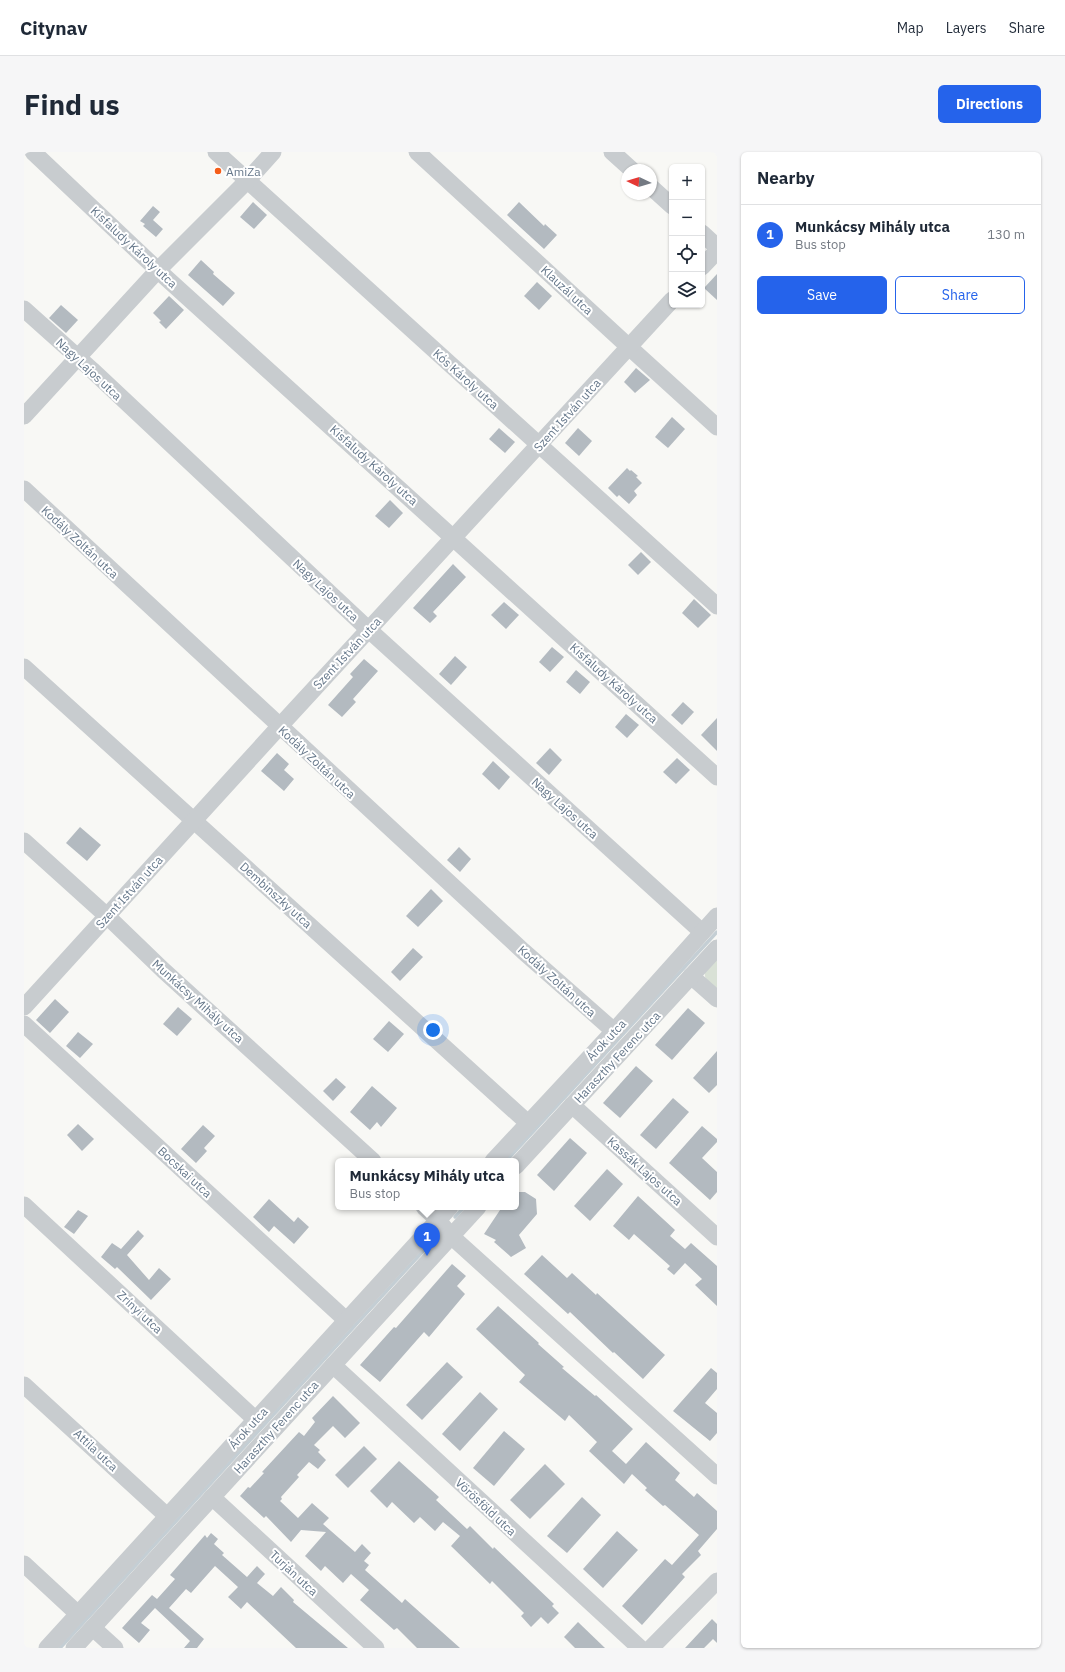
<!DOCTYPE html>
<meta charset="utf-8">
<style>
:root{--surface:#fff;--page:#f6f6f7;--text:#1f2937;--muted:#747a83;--line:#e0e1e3;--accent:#2563eb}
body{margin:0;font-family:"IBM Plex Sans",sans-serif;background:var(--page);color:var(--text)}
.controls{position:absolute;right:12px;top:12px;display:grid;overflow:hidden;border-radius:6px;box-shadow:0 1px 3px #0004}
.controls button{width:36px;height:36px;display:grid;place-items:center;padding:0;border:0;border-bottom:1px solid var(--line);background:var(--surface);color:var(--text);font:20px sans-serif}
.compass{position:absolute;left:597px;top:12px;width:36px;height:36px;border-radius:50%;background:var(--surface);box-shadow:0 1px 3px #0004;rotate:274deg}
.you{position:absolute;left:409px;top:878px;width:14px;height:14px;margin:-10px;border:3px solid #fff;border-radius:50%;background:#1a73e8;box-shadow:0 0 0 6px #1a73e833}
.badge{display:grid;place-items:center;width:26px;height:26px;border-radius:50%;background:var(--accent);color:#fff;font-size:13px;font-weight:700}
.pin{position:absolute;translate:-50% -33px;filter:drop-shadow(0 1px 2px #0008)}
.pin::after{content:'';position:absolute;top:21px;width:14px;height:12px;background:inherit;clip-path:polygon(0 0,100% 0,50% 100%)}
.popup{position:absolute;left:311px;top:1006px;width:184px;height:52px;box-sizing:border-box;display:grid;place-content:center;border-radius:6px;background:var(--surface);filter:drop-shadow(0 1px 3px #0005);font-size:13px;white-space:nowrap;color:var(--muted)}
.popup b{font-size:15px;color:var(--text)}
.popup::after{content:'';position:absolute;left:50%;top:100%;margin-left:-8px;border:8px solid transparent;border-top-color:var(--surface)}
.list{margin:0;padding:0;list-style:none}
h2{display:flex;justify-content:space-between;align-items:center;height:52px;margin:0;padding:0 16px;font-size:17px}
h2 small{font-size:13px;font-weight:400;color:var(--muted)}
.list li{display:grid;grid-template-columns:26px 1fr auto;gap:12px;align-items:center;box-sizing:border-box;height:60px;padding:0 16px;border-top:1px solid var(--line)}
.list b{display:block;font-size:15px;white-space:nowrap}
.list p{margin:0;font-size:13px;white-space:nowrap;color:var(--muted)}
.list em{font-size:13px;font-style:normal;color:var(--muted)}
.actions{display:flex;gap:8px;padding:12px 16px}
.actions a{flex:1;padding:9px 0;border:1px solid var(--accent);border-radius:6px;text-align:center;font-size:14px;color:var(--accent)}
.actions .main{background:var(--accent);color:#fff}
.icon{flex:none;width:22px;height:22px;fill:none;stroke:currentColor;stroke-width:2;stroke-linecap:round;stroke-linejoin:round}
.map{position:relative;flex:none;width:693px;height:1496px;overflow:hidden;border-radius:6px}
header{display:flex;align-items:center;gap:24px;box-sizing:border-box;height:56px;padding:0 20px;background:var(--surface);border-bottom:1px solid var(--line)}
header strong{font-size:19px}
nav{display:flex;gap:22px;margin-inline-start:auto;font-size:14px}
.intro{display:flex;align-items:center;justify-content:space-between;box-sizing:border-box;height:96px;padding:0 24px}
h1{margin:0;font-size:28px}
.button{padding:10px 18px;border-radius:6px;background:var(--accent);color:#fff;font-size:14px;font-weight:700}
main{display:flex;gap:24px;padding:0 24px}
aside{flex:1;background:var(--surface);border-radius:6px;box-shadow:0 1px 3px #0004}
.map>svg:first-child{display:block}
</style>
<header>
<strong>Citynav</strong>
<nav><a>Map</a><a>Layers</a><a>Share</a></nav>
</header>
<div class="intro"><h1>Find us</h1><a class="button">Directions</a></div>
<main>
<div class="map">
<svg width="693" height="1496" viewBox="0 0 693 1496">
<rect width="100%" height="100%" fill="#f8f8f5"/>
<path fill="#d9e1d6" d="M693 804V840L682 830 680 818Z"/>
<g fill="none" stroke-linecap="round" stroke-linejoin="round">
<g stroke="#c4ced4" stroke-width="3.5">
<path d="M482 1009 693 780"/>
<path d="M431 1065 440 1055"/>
<path d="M36 1496 412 1085"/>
</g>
</g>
<g fill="#b3bac0">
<path d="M229 50 243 63 230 77 216 65Z"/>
<path d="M495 50 520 74 521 72 533 83 520 97 483 63Z"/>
<path d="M129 54 136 60 129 68 139 77 132 85 119 74 121 72 116 69Z"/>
<path d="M177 108 190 120 189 122 211 141 199 154 164 123Z"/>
<path d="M693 122V148L680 136Z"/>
<path d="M513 130 528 144 515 158 500 144Z"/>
<path d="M145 144 160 158 142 177 135 170 137 169 129 161Z"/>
<path d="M37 153 54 168 42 181 25 166Z"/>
<path d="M612 216 626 228 611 241 600 230Z"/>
<path d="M648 265 661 277 644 296 631 285Z"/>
<path d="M475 276 491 290 481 301 465 287Z"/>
<path d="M554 276 568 289 555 304 541 291Z"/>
<path d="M603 316 606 319 607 318 614 324 612 325 618 331 610 339 613 343 605 352 595 343 593 345 584 336Z"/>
<path d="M366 348 379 361 365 376 351 364Z"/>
<path d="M617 400 627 410 614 423 604 413Z"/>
<path d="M429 412 442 425 409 460 413 464 406 471 389 456Z"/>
<path d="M670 447 687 463 674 476 658 461Z"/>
<path d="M480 450 495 463 482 477 467 463Z"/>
<path d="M528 495 540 505 526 520 515 510Z"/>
<path d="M431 504 443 515 427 533 415 522Z"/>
<path d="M340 507 354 519 329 547 332 550 318 565 304 553 329 525 326 522Z"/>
<path d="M552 518 566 530 556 542 542 530Z"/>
<path d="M659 550 670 560 658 573 647 563Z"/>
<path d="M602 562 615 573 603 586 591 575Z"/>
<path d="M693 566V599L677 583Z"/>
<path d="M526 596 538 608 525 623 512 611Z"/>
<path d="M253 601 265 612 260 618 270 627 260 639 237 619Z"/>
<path d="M653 606 666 618 652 632 639 620Z"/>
<path d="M469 609 486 625 475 638 458 622Z"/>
<path d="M56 675 77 693 63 709 42 691Z"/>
<path d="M435 695 447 707 436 720 423 708Z"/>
<path d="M407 737 419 749 394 775 382 764Z"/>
<path d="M389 796 399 805 376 829 367 820Z"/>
<path d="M31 847 45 860 26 881 12 868Z"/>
<path d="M154 855 168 867 153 884 139 872Z"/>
<path d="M664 856 681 871 648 908 631 893Z"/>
<path d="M365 869 380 882 364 900 349 887Z"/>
<path d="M54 880 69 892 56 906 42 894Z"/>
<path d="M693 899V933L685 941 669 926Z"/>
<path d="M612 914 629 929 596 966 579 951Z"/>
<path d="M312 926 322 935 309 949 299 939Z"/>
<path d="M348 934 373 956 357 975 353 970 346 978 326 960Z"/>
<path d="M649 946 665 960 632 997 616 983Z"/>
<path d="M54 972 70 987 58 999 43 983Z"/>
<path d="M179 973 191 984 180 996 183 999 172 1011 157 997Z"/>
<path d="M678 974 693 987V990L678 1006 693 1020V1040L686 1048 645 1011Z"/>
<path d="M546 986 563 1001 530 1039 513 1023Z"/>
<path d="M583 1017 599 1032 566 1069 550 1054Z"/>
<path d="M492 1040H501L512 1047 513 1062 495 1083 502 1096 487 1105 470 1090 472 1088 460 1082 478 1055H492Z"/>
<path d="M614 1044 651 1078 646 1084 661 1097 667 1091 693 1114V1154L671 1133 678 1127 661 1111 650 1123 643 1117 646 1114 610 1082 605 1088 589 1074Z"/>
<path d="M245 1047 270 1070 274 1065 285 1075 270 1092 250 1074 245 1080 229 1065Z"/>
<path d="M54 1058 64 1064 50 1082 40 1075Z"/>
<path d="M114 1078 120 1084 103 1103 125 1128 135 1116 147 1127 127 1148 93 1115 91 1117 77 1105 88 1091 97 1097Z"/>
<path d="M518 1103 543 1126 548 1121 572 1143 573 1141 641 1203 619 1227 590 1200 589 1201 546 1160 544 1162 500 1122Z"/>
<path d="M428 1112 442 1124 433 1134 441 1142 405 1185 400 1180 356 1230 336 1213 370 1175 372 1176Z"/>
<path d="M474 1154 515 1191 514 1192 540 1215 538 1216 571 1244 572 1243 609 1277 588 1299 602 1312 622 1290 656 1321 651 1328 670 1345 673 1341 693 1359V1377L674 1399 677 1403 658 1422 661 1425 618 1473 598 1454 641 1407 648 1413 675 1383 641 1353 639 1354 621 1338 623 1336 608 1322 600 1332 565 1299 573 1290 545 1263 541 1269 495 1230 501 1223 452 1177Z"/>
<path d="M423 1210 439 1225 398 1268 382 1253Z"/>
<path d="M687 1216 693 1221V1237L681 1251 693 1261V1281L686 1289 649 1259Z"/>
<path d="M456 1240 474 1257 436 1299 418 1282Z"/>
<path d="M309 1244 336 1271 321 1286 309 1274 290 1293 296 1298 294 1300 302 1308 294 1317 285 1310 273 1323 275 1325 257 1345 258 1347 256 1349 274 1366 288 1351 305 1366 299 1372 331 1400 338 1392 347 1401 340 1409 345 1413 341 1418 378 1451 381 1447 436 1496H393L373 1476 370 1478 336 1448 345 1438 327 1422 319 1431 301 1414 297 1419 281 1404 302 1380 277 1378 267 1390 242 1364 240 1366 216 1344 224 1335 226 1336 240 1321 238 1320 275 1280 280 1284 291 1270 288 1266Z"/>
<path d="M480 1279 501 1297 470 1334 449 1316Z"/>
<path d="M340 1294 353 1307 324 1336 311 1323Z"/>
<path d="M375 1309 415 1345 412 1348 443 1377 446 1374 469 1397 470 1395 530 1452 528 1454 535 1461 524 1472 517 1465 507 1475 497 1464 500 1461 468 1429 466 1432 427 1394 436 1384 419 1370 411 1379 396 1365 390 1371 368 1350 363 1356 346 1339Z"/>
<path d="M521 1312 541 1332 506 1367 486 1348Z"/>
<path d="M558 1345 577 1363 543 1401 523 1384Z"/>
<path d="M593 1379 614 1398 579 1436 559 1417Z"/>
<path d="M187 1381 194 1387 190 1392 200 1401 198 1403 223 1425 233 1414 241 1422 233 1431 249 1444 257 1435 270 1448 269 1450 324 1496H272L223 1450 217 1457 204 1445 214 1435 191 1414 167 1441 162 1437 145 1456 180 1487 173 1496H160L166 1489 131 1456 117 1471 126 1478 115 1491 98 1476 128 1443 133 1447 151 1427 146 1423 181 1383 183 1386Z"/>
<path d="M688 1467 693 1472V1491L689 1487 680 1496H661Z"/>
<path d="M554 1470 581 1496H551L540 1485Z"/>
</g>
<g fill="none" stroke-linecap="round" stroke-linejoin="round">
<g stroke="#c8cccf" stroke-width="17">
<path d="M9 0 139 123 693 625"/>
<path d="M192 0 693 454"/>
<path d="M393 0 605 195 693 275"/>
<path d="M588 0 608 18"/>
<path d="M627 35 648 54"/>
<path d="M678 81 693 95"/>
<path d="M678 115 693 99"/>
<path d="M0 157 68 218 345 478 678 780"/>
<path d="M0 264 134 118 223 29 249 0"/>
<path d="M0 337 499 799 590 879"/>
<path d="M0 515 504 971"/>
<path d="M0 689 83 764 139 818 349 1009"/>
<path d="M667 824 693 847"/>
<path d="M0 855 255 575 648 148"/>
<path d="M0 872 322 1168"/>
<path d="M548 953 693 1085"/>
<path d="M469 1009 590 879 693 764"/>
<path d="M492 1014 693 796"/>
<path d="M0 1053 232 1268"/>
<path d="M400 1055 414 1068 427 1084 693 1324"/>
<path d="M309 1213 616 1496"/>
<path d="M0 1233 143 1364"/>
<path d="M188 1345 352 1496"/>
<path d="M0 1412 54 1462"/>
<path d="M69 1476 91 1496"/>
<path d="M23 1496 426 1055"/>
<path d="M50 1496 454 1055"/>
<path d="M627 1496 693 1429"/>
</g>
</g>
<circle fill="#f55d18" stroke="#fff" stroke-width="1.5" cx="194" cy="19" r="4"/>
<g text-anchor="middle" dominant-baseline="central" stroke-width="4" stroke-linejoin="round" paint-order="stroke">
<g font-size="12" fill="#647689" stroke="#fff" text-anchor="start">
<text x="202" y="19">AmiZa</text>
</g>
<g font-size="12" fill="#647689" stroke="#fff">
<text transform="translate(110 95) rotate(43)">Kisfaludy Károly utca</text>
<text transform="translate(543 138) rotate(43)">Klauzál utca</text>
<text transform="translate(65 217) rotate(43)">Nagy Lajos utca</text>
<text transform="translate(442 227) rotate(42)">Kós Károly utca</text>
<text transform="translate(543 263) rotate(-48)">Szent István utca</text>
<text transform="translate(350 313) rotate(42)">Kisfaludy Károly utca</text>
<text transform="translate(56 390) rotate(43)">Kodály Zoltán utca</text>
<text transform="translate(302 438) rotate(43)">Nagy Lajos utca</text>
<text transform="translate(323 501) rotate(-47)">Szent István utca</text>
<text transform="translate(590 531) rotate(42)">Kisfaludy Károly utca</text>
<text transform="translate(293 610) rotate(43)">Kodály Zoltán utca</text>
<text transform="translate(541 656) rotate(42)">Nagy Lajos utca</text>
<text transform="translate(105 740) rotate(-48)">Szent István utca</text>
<text transform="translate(252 743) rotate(42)">Dembinszky utca</text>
<text transform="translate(533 829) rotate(42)">Kodály Zoltán utca</text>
<text transform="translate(174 849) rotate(42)">Munkácsy Mihály utca</text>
<text transform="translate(582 888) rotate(-47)">Árok utca</text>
<text transform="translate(593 905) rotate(-47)">Haraszthy Ferenc utca</text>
<text transform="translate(621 1019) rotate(42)">Kassák Lajos utca</text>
<text transform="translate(161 1020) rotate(43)">Bocskai utca</text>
<text transform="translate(116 1160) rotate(43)">Zrínyi utca</text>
<text transform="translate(252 1275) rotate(-48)">Haraszthy Ferenc utca</text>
<text transform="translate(224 1276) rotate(-48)">Árok utca</text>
<text transform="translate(72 1298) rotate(43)">Attila utca</text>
<text transform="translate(462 1355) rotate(43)">Vörösföld utca</text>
<text transform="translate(270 1421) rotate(43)">Turján utca</text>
</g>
</g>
</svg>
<div class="controls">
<button>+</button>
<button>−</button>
<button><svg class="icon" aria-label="locate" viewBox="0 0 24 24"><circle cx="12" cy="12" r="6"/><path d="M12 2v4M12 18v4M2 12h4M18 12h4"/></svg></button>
<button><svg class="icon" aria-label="layers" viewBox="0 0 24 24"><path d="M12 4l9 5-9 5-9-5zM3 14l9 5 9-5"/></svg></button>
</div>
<svg class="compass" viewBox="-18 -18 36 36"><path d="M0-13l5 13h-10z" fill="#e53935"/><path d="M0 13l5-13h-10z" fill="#747a83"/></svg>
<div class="you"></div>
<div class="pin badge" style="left:403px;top:1104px">1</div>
<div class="popup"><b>Munkácsy Mihály utca</b>Bus stop</div>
</div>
<aside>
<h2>Nearby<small></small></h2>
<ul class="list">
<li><span class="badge">1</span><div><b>Munkácsy Mihály utca</b><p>Bus stop</p></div><em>130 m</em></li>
</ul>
<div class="actions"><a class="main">Save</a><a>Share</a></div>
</aside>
</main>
